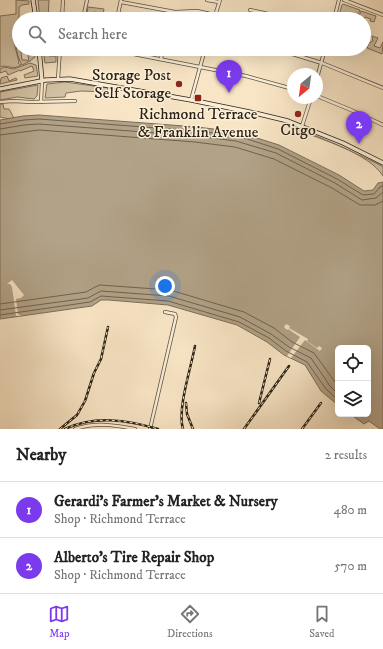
<!DOCTYPE html>
<meta charset="utf-8">
<style>
:root{--surface:#fff;--page:#f6f6f6;--text:#222;--muted:#767676;--line:#e0e0e0;--accent:#7c3aed}
body{margin:0;font-family:"IM FELL DW Pica",serif;background:var(--page);color:var(--text)}
.controls{position:absolute;right:12px;bottom:12px;display:grid;overflow:hidden;border-radius:6px;box-shadow:0 4px 16px #0002}
.controls button{width:36px;height:36px;display:grid;place-items:center;padding:0;border:0;border-bottom:1px solid var(--line);background:var(--surface);color:var(--text);font:20px sans-serif}
.compass{position:absolute;left:287px;top:68px;width:36px;height:36px;border-radius:50%;background:var(--surface);box-shadow:0 4px 16px #0002;rotate:209deg}
.you{position:absolute;left:165px;top:286px;width:14px;height:14px;margin:-10px;border:3px solid #fff;border-radius:50%;background:#1a73e8;box-shadow:0 0 0 6px #1a73e833}
.badge{display:grid;place-items:center;width:26px;height:26px;border-radius:50%;background:var(--accent);color:#fff;font-size:13px;font-weight:700}
.pin{position:absolute;translate:-50% -33px;filter:drop-shadow(0 1px 2px #0008)}
.pin::after{content:'';position:absolute;top:21px;width:14px;height:12px;background:inherit;clip-path:polygon(0 0,100% 0,50% 100%)}
.list{margin:0;padding:0;list-style:none}
h2{display:flex;justify-content:space-between;align-items:center;height:52px;margin:0;padding:0 16px;font-size:17px}
h2 small{font-size:13px;font-weight:400;color:var(--muted)}
.list li{display:grid;grid-template-columns:26px 1fr auto;gap:12px;align-items:center;box-sizing:border-box;height:56px;padding:0 16px;border-top:1px solid var(--line)}
.list b{display:block;font-size:15px;white-space:nowrap}
.list p{margin:0;font-size:13px;white-space:nowrap;color:var(--muted)}
.list em{font-size:13px;font-style:normal;color:var(--muted)}
.icon{flex:none;width:22px;height:22px;fill:none;stroke:currentColor;stroke-width:2;stroke-linecap:round;stroke-linejoin:round}
.map{position:relative;flex:none;width:383px;height:429px;overflow:hidden}
.search{position:absolute;background:var(--surface);box-shadow:0 4px 16px #0002;left:12px;right:12px;top:12px;height:44px;display:flex;align-items:center;gap:10px;box-sizing:border-box;padding:0 14px;border-radius:22px;color:var(--muted);font-size:15px}
.sheet{height:164px;background:var(--surface)}
nav{display:flex;justify-content:space-around;align-items:center;box-sizing:border-box;height:56px;border-top:1px solid var(--line);background:var(--surface);font-size:11px;color:var(--muted)}
nav a{display:grid;justify-items:center;gap:2px}
nav .on{color:var(--accent)}
.map>svg:first-child{display:block}
</style>
<div class="map">
<svg width="383" height="429" viewBox="0 0 383 429">
<rect width="100%" height="100%" fill="#f8e5c5"/>
<filter id="stains"><feTurbulence type="fractalNoise" baseFrequency=".005" numOctaves="4"/><feColorMatrix values="0 0 0 0 .2 0 0 0 0 .09 0 0 0 0 .02 0 0 0 .5 -.17"/></filter>
<radialGradient id="worn" r=".72"><stop offset=".6" stop-color="#630" stop-opacity="0"/><stop offset="1" stop-color="#630" stop-opacity=".3"/></radialGradient>
<g fill="#d5c4a7" stroke="#80725d">
<path d="M16 0 29 1V4L22 5 19 7V16L17 24H16H17L15 39H13L19 62 18 63 21 65C12 71 8 64 0 67V16L16 14Z"/>
<path d="M38 0H49L48 19H40Z"/>
<path d="M343 4 360 10 356 19H351L352 16 346 13 344 19 338 18 342 5Z"/>
<path d="M88 7 104 9 103 14 94 12 93 19H86Z"/>
<path d="M361 11 376 16 374 22 370 21 371 19 365 17 364 20 358 19Z"/>
<path d="M19 34V49L21 52 22 60H27L28 62 22 65C17 57 15 45 16 35Z"/>
<path d="M372 36 378 38 374 46 380 48 383 42 382 54 367 48 369 43 373 41Z"/>
<path d="M27 49H34L35 57 29 62Z"/>
<path d="M43 49H48L49 56H56V62L45 63Z"/>
<path d="M30 63 36 65 38 76 25 78 24 75 34 71 32 66 20 71V70L8 75 6 71 0 73V69L4 67 14 69Z"/>
<path d="M7 76 9 81 16 78 17 80 0 84 1 78Z"/>
<path d="M65 82 108 88 107 92 81 91 66 93 65 97 45 98 47 84Z"/>
<path d="M38 85 37 96 34 99 17 97 0 100V92Z"/>
<path d="M0 104H3L4 109H9L14 118 10 119 0 117Z"/>
<path d="M295 127 340 146 380 165 383 167V176C369 153 320 139 295 129Z"/>
</g>
<path fill="#b2a288" stroke="#7c6e59" d="M39 115 197 127 238 132 279 145 339 175 364 191 373 190 378 183 383 182V429H380L369 421 364 424 350 414H368V348H338V405L321 391 305 365 284 355 267 342 237 325 168 305 109 300H101L92 306 0 319V120L23 116Z"/>
<g fill="#f8e5c5">
<path d="M12 280 24 295 21 298 16 299 18 314 21 316H16L12 287 10 284H7Z"/>
<path d="M286 324 290 326 289 328 308 339 307 341 317 348 319 346 322 348 320 351 305 340 291 358 287 356 300 337 288 329 287 330 284 327Z"/>
</g>
<g fill="none" stroke-linecap="round" stroke-linejoin="round">
<g stroke="#6e624e" stroke-width="1">
<path d="M0 124 24 120 39 119 196 131 238 136 278 149 337 179 363 195 374 194 380 187 383 186"/>
<path d="M0 129 24 125 39 124 196 136 236 141 276 153 335 183 362 200 376 198 383 192"/>
<path d="M0 135 39 130 195 142 235 147 274 159 332 188 360 205H375L383 201"/>
<path d="M0 304 86 292 95 287 100 285 170 290 244 312 274 328 292 342 314 353 338 386"/>
<path d="M0 310 88 298 101 291 169 296 240 317 271 334 289 347 311 358 330 386 338 394"/>
<path d="M0 315 90 302 101 296 168 301 239 322 269 338 286 351 307 362 326 389 338 400"/>
</g>
<defs>
<g id="street">
<path d="M207 0 219 2"/>
<path d="M344 0 383 15"/>
<path d="M121 2 175 12 197 11 215 15"/>
<path d="M250 10 291 19"/>
<path d="M62 19 63 0"/>
<path d="M83 19 87 0"/>
<path d="M117 19 121 0"/>
<path d="M214 19 220 0"/>
<path d="M334 19 339 0"/>
<path d="M108 49 246 76 293 89"/>
<path d="M276 49 322 63 383 88"/>
<path d="M161 59 163 49"/>
<path d="M317 78 325 49"/>
<path d="M58 79 60 49"/>
<path d="M317 96 351 110 383 125"/>
<path d="M191 100 205 49"/>
<path d="M0 102 13 101 31 102 75 101"/>
<path d="M41 102 42 81"/>
<path d="M302 126 311 98"/>
<path d="M75 429C95 422 115 425 135 429"/>
<path d="M150 429 176 317 175 314 165 312"/>
</g>
<g id="secondary">
<path d="M33 0 36 19"/>
<path d="M39 49 42 81"/>
<path d="M0 89 46 80 70 79 191 100 259 114 288 121 343 143 383 163"/>
</g>
</defs>
<use href="#street" stroke="#5e5240" stroke-width="4"/>
<use href="#secondary" stroke="#2b2113" stroke-width="5"/>
<use href="#street" stroke="#faeed9" stroke-width="2.5"/>
<use href="#secondary" stroke="#faeed9" stroke-width="3.5"/>
<defs>
<g id="rail">
<path d="M186 403 187 414 193 429"/>
<path d="M259 403 270 359"/>
<path d="M60 429 77 415 85 401 94 373 101 359 108 327"/>
<path d="M65 429C95 415 127 420 158 429"/>
<path d="M183 429C177 409 191 368 195 346"/>
<path d="M244 429 289 366"/>
<path d="M302 429 321 403"/>
</g>
</defs>
<use href="#rail" stroke="#2b2113" stroke-width="2.5"/>
<use href="#rail" stroke="#faeed9" stroke-width="1" stroke-dasharray="3" stroke-linecap="butt"/>
</g>
<g fill="#8f2418" stroke="#faeed9" stroke-width="1.5">
<circle cx="179" cy="84" r="4"/>
<rect x="194" y="94" width="8" height="8" rx="2"/>
<circle cx="298" cy="114" r="4"/>
</g>
<g text-anchor="middle" dominant-baseline="central" stroke-width="3" stroke-linejoin="round" paint-order="stroke">
<g font-size="16" fill="#2b2113" stroke="#faeed9">
<text x="171" y="75" text-anchor="end">Storage Post<tspan x="171" dy="18">Self Storage</tspan></text>
<text x="198" y="114">Richmond Terrace<tspan x="198" dy="18">&amp; Franklin Avenue</tspan></text>
<text x="298" y="130">Citgo</text>
</g>
</g>
<rect width="100%" height="100%" filter="url(#stains)"/>
<rect width="100%" height="100%" fill="url(#worn)"/>
</svg>
<div class="controls">
<button><svg class="icon" aria-label="locate" viewBox="0 0 24 24"><circle cx="12" cy="12" r="6"/><path d="M12 2v4M12 18v4M2 12h4M18 12h4"/></svg></button>
<button><svg class="icon" aria-label="layers" viewBox="0 0 24 24"><path d="M12 4l9 5-9 5-9-5zM3 14l9 5 9-5"/></svg></button>
</div>
<svg class="compass" viewBox="-18 -18 36 36"><path d="M0-13l5 13h-10z" fill="#e53935"/><path d="M0 13l5-13h-10z" fill="#767676"/></svg>
<div class="you"></div>
<div class="pin badge" style="left:229px;top:93px">1</div>
<div class="pin badge" style="left:359px;top:144px">2</div>
<div class="search"><svg class="icon" aria-label="search" viewBox="0 0 24 24"><circle cx="10" cy="10" r="6"/><path d="M15 15l6 6"/></svg>Search here</div>
</div>
<section class="sheet">
<h2>Nearby<small>2 results</small></h2>
<ul class="list">
<li><span class="badge">1</span><div><b>Gerardi's Farmer's Market &amp; Nursery</b><p>Shop · Richmond Terrace</p></div><em>480 m</em></li>
<li><span class="badge">2</span><div><b>Alberto's Tire Repair Shop</b><p>Shop · Richmond Terrace</p></div><em>570 m</em></li>
</ul>
</section>
<nav>
<a class="on"><svg class="icon" aria-label="map" viewBox="0 0 24 24"><path d="M3 6l6-2 6 2 6-2v14l-6 2-6-2-6 2zM9 4v14M15 6v14"/></svg>Map</a>
<a><svg class="icon" aria-label="directions" viewBox="0 0 24 24"><path d="M12 3l9 9-9 9-9-9zM9 14v-3h6M13 9l2 2-2 2"/></svg>Directions</a>
<a><svg class="icon" aria-label="saved" viewBox="0 0 24 24"><path d="M7 4h10v16l-5-4-5 4z"/></svg>Saved</a>
</nav>
